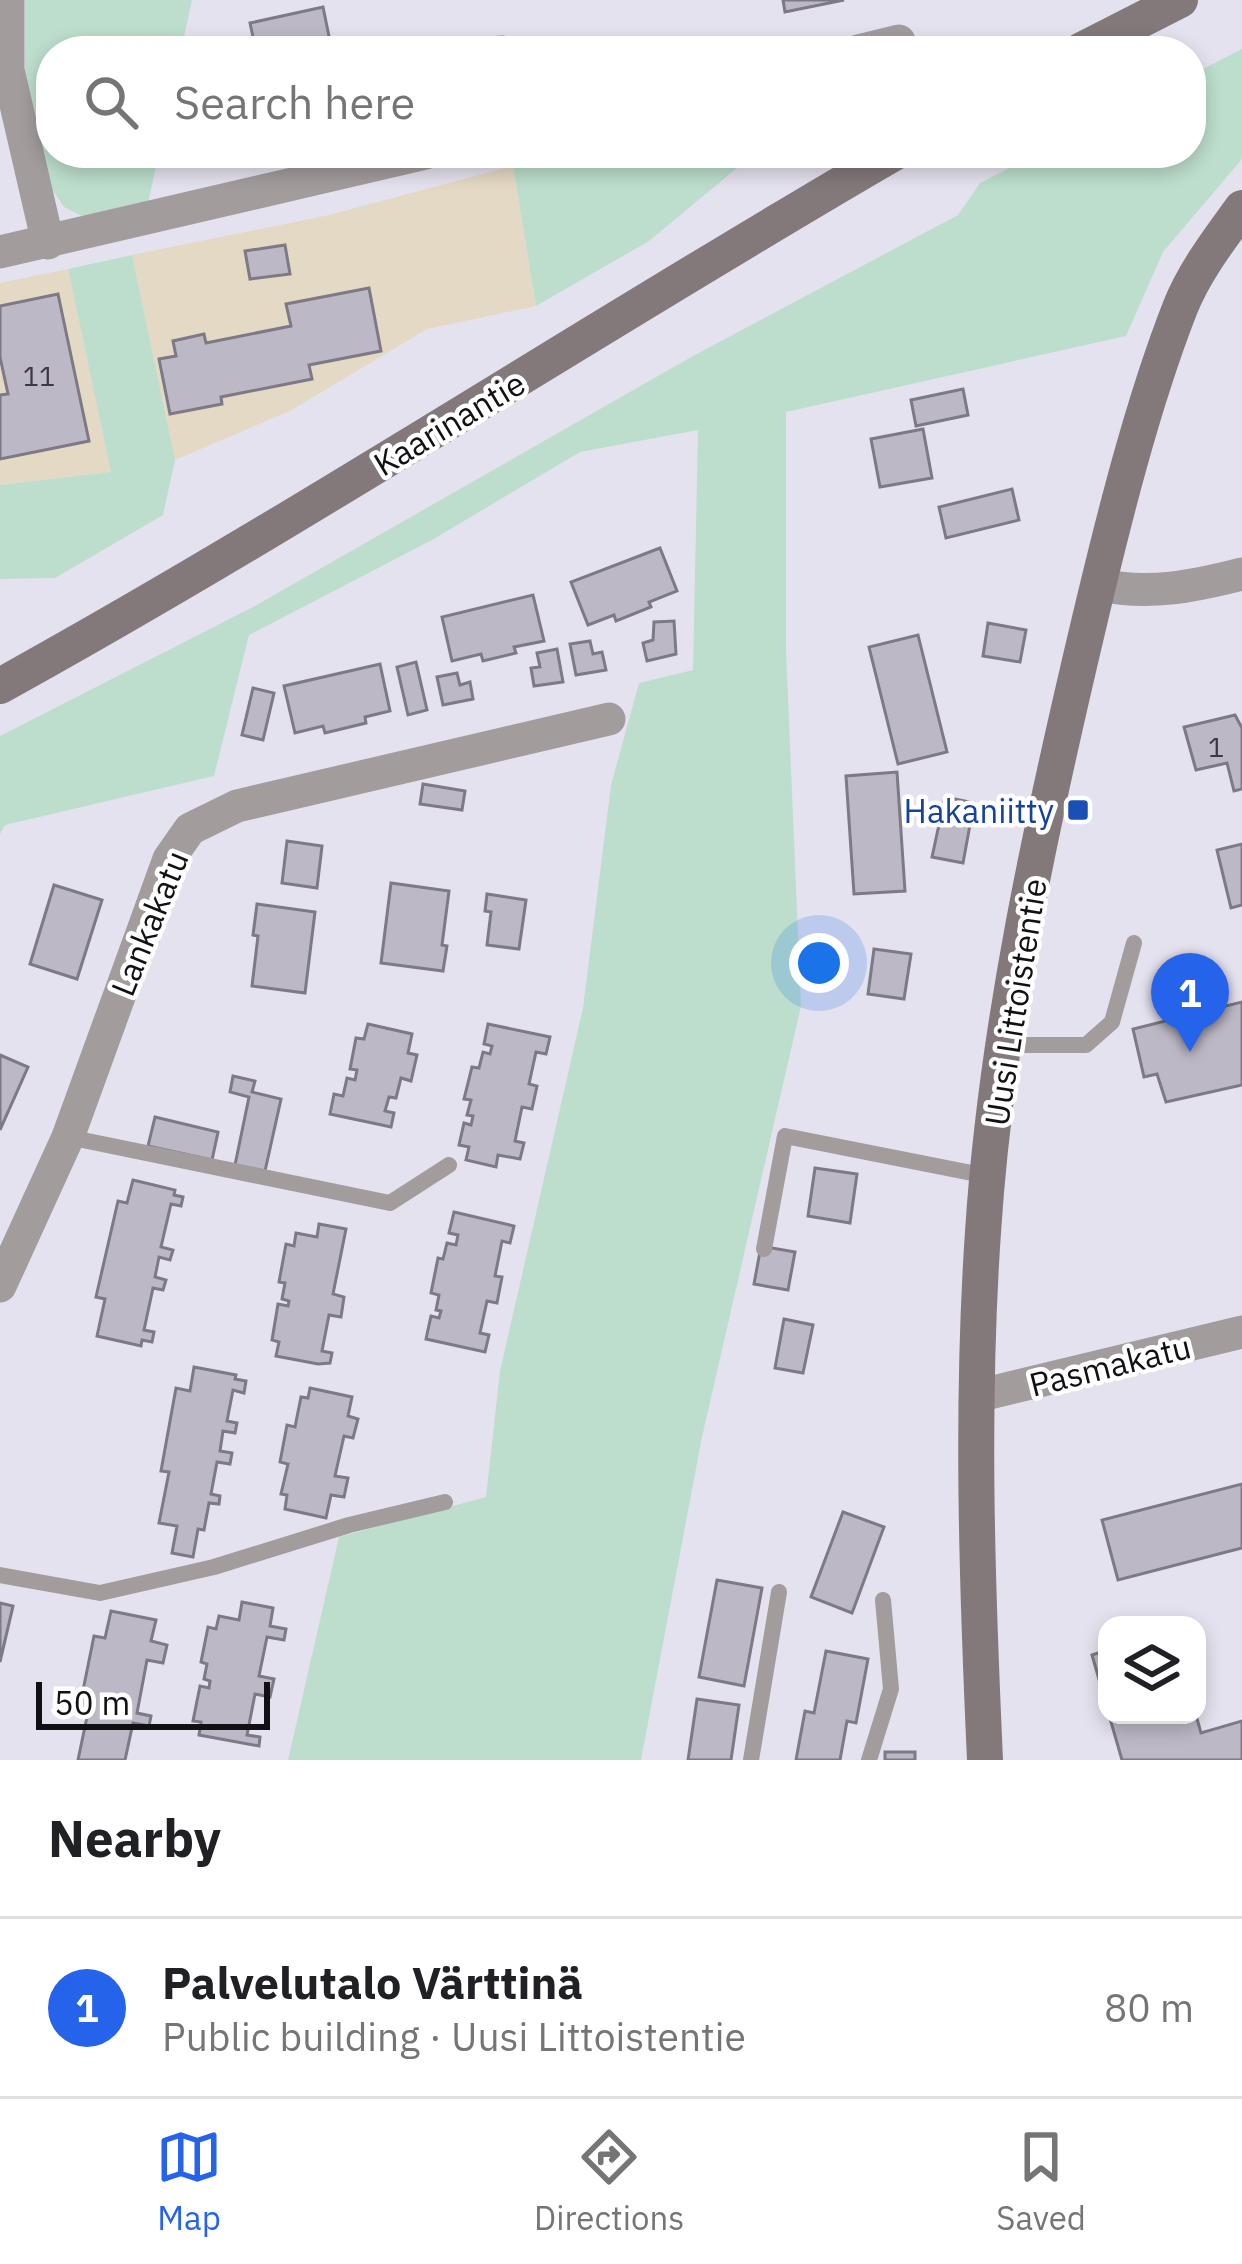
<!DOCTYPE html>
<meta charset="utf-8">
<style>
:root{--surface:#fff;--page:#f6f6f6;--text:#202124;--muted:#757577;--line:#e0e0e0;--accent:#2563eb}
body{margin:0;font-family:"IBM Plex Sans",sans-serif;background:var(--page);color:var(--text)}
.controls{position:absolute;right:36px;bottom:36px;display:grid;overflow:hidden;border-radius:24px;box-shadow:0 6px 18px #0003}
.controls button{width:108px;height:108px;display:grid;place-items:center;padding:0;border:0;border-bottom:3px solid var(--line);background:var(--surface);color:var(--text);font:60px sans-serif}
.scale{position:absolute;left:36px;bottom:30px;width:234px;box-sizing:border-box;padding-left:12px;border:6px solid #111014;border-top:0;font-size:33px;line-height:42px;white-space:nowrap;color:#111014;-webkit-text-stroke:9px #fff;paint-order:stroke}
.you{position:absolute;left:819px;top:963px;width:42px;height:42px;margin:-30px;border:9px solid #fff;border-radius:50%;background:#1a73e8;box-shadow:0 0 0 18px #1a73e833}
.badge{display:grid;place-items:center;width:78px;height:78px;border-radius:50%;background:var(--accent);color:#fff;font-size:39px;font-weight:700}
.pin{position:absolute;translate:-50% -99px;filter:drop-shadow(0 3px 6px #0008)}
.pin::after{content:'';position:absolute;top:63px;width:42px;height:36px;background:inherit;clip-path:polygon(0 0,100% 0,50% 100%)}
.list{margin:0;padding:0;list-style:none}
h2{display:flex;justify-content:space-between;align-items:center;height:156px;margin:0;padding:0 48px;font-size:51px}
h2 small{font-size:39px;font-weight:400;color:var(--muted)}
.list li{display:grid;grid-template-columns:78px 1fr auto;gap:36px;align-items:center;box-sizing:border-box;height:180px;padding:0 48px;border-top:3px solid var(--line)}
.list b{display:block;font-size:45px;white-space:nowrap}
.list p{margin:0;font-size:39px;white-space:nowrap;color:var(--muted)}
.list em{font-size:39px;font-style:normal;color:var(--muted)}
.icon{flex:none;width:66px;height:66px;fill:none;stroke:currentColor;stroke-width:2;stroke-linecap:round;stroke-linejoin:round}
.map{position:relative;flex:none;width:1242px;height:1760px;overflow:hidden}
.search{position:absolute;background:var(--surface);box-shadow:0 6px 18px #0003;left:36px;right:36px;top:36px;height:132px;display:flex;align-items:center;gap:30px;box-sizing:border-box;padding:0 42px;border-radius:48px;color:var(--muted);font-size:45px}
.sheet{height:336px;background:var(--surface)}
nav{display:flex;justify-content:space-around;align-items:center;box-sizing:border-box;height:168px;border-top:3px solid var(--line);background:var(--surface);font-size:33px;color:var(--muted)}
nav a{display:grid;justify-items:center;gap:6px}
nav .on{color:var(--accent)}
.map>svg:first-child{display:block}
</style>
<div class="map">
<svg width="1242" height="1760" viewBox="0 0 1242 1760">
<rect width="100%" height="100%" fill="#e5e2ef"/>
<g fill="#e4d9c4">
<path d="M513 166 536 306 427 329 290 411 175 460 132 255 329 215Z"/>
<path d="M68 269 111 472 0 485V283Z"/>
</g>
<g fill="#bddecc">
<path d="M25 0H192L181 51H51V153H159L146 212 82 216 64 207 50 186 25 97Z"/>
<path d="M1242 49V159L1163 252 1126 336 786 412V649L801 1006 702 1437 641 1760H288L339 1537 486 1497 500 1371 583 1008 611 785 639 683 693 670 698 430 580 452 432 540 249 635 214 776 5 825 0 834V736L253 607 693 356 958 215 980 183 1039 153H1191V75Z"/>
<path d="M572 153H755L649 241 536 306 513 166Z"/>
<path d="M132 255 175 460 163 515 55 578 0 579V485L111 472 68 269Z"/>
</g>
<g fill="#bcb8c5" stroke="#7d7985" stroke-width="3">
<path d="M783 0H844L785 12Z"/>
<path d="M323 7 332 51H256L250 23Z"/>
<path d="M503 37 504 51H465L464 39Z"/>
<path d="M285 245 290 274 250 279 245 251Z"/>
<path d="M369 288 381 351 309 365 312 379 221 397 222 404 170 414 159 359 176 356 173 341 204 334 206 343 291 326 286 304Z"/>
<path d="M58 294 89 441 0 459V395L8 394 0 357V306Z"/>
<path d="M963 389 968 415 916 426 911 400Z"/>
<path d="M923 429 932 478 880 487 871 439Z"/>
<path d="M1012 489 1019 520 946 538 939 507Z"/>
<path d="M660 548 677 591 649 602 651 607 616 621 614 615 588 625 571 582Z"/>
<path d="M533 595 544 641 514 647 516 653 483 661 481 654 452 661 442 617Z"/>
<path d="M674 621 676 654 647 661 643 643 653 640 654 622Z"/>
<path d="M988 623 1026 630 1020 662 983 656Z"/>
<path d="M918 635 947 752 898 764 869 647Z"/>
<path d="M590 641 593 654 602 652 606 670 576 675 570 644Z"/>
<path d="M557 649 563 682 534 686 531 668 540 667 537 653Z"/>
<path d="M416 662 427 710 408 715 397 667Z"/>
<path d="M380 664 390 711 365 717 366 723 325 733 323 726 295 733 284 686Z"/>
<path d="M457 673 460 685 470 682 473 699 443 705 437 677Z"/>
<path d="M253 688 274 693 263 740 242 735Z"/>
<path d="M1235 715 1242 728V789L1234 791 1227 763 1196 770 1184 727Z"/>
<path d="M897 772 905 891 854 894 846 776Z"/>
<path d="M423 784 465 791 462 810 420 804Z"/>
<path d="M945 797 974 803 963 863 932 857Z"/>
<path d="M287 841 322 846 317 888 282 883Z"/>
<path d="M1242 844V905L1231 908 1217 850Z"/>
<path d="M391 883 449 891 442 945 447 946 443 971 381 963Z"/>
<path d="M54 885 102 900 77 979 30 964Z"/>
<path d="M487 894 526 900 519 949 487 945 491 912 485 911Z"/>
<path d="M257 904 315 912 305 993 252 986 258 936 253 935Z"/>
<path d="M874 949 911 954 904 999 868 994Z"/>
<path d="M1242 1002V1085L1166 1102 1157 1074 1144 1077 1133 1029Z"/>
<path d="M368 1024 412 1034 408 1053 417 1055 411 1081 401 1078 396 1098 389 1097 385 1111 394 1113 391 1127 330 1114 334 1094 343 1096 347 1078 355 1080 357 1070 350 1069 356 1038 364 1039Z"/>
<path d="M488 1024 550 1037 546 1054 536 1052 529 1084 537 1086 532 1109 522 1107 515 1141 524 1143 520 1159 498 1155 496 1167 466 1160 469 1147 459 1145 464 1123 471 1125 473 1116 467 1115 471 1100 464 1099 472 1067 479 1068 483 1052 490 1054 492 1046 484 1044Z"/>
<path d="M0 1055 28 1067 0 1130Z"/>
<path d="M233 1076 255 1081 252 1092 281 1099 265 1171 235 1165 249 1097 230 1092Z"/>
<path d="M155 1117 218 1132 212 1160 148 1146Z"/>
<path d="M815 1168 857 1174 850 1223 808 1216Z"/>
<path d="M133 1180 175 1190 174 1195 183 1197 181 1206 171 1204 161 1247 173 1250 170 1260 159 1257 155 1277 166 1280 163 1290 153 1288 144 1330 154 1332 152 1342 142 1340 141 1346 97 1336 105 1299 96 1297 118 1201 127 1203Z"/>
<path d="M454 1212 514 1226 510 1243 502 1241 495 1276 502 1277 497 1303 487 1301 480 1333 489 1335 485 1352 426 1339 431 1316 439 1318 441 1311 436 1310 439 1295 431 1293 438 1258 443 1259 447 1243 456 1245 458 1235 449 1233Z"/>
<path d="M319 1224 346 1229 333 1294 344 1297 341 1317 329 1315 322 1351 332 1353 330 1363 318 1364 276 1356 279 1342 272 1340 278 1304 288 1306 289 1301 282 1299 285 1283 279 1282 286 1244 294 1246 296 1233 317 1237Z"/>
<path d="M761 1246 795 1252 788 1290 754 1284Z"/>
<path d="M784 1319 813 1325 803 1373 775 1368Z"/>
<path d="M194 1367 236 1375 235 1379 246 1381 244 1393 233 1390 227 1421 237 1423 235 1433 223 1431 220 1451 232 1453 230 1464 217 1462 211 1494 220 1496 219 1504 209 1503 204 1530 198 1529 193 1557 172 1553 177 1526 159 1523 169 1472 161 1471 176 1388 190 1391Z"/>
<path d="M310 1388 352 1397 348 1416 358 1419 353 1438 344 1436 335 1476 348 1478 344 1497 331 1495 326 1518 285 1509 287 1495 281 1494 288 1464 280 1462 287 1425 295 1427 301 1397 308 1398Z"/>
<path d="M1242 1484V1548L1118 1580 1102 1520Z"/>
<path d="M843 1512 884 1527 852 1613 811 1597Z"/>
<path d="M717 1580 762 1588 744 1686 699 1677Z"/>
<path d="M242 1602 273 1608 270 1626 286 1629 284 1640 267 1637 259 1676 274 1679 270 1697 255 1694 247 1735 260 1737 259 1746 199 1735 201 1722 193 1721 200 1686 209 1688 210 1681 204 1679 207 1664 201 1662 208 1627 216 1629 219 1616 239 1620Z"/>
<path d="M0 1603 13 1606 0 1662Z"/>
<path d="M111 1611 156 1620 151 1641 167 1645 163 1663 147 1660 137 1713 151 1716 149 1726 133 1723 125 1760H78L87 1717 78 1715 94 1636 105 1638Z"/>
<path d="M1107 1650V1707L1092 1655Z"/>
<path d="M826 1651 868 1659 856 1723 847 1721 840 1760H796L805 1711 814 1713Z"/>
<path d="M697 1699 739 1705 731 1760H688Z"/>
<path d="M1109 1715H1196L1201 1733 1242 1721V1760H1122Z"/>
<rect x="885" y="1752" width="30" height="8"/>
</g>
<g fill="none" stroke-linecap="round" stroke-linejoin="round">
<g stroke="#a29c9c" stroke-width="16">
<path d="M1003 1045H1086L1112 1022 1134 943"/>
<path d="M68 1137 390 1203 449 1165"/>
<path d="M764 1249 785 1136 987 1176"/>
<path d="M0 1575 100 1593 214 1567 349 1525 445 1502"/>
<path d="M751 1760 779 1592"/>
<path d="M869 1760 891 1689 883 1600"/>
</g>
<g stroke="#a29c9c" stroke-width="33">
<path d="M8 0V70L48 243"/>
<path d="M858 51 899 41"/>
<path d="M0 252 426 153"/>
<path d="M1098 585C1150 595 1191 587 1242 574"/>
<path d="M0 1286 68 1137 169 859 190 829 237 806 609 719"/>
<path d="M977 1396 1242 1332"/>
</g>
<g stroke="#83797a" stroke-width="36">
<path d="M1080 51 1180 0"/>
<path d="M0 686C304 518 594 327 894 153"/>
<path d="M985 1760C977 1585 971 1407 983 1232 996 1029 1042 821 1089 623 1113 522 1142 405 1180 308 1194 272 1219 240 1242 208"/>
</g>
</g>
<rect fill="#1a4fb4" stroke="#fff" stroke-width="4.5" x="1066" y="798" width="24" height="24" rx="6"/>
<g text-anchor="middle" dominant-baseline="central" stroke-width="9" stroke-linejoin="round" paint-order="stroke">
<g font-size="27" fill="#3c3a40">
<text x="39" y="375">11</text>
<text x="1216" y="746">1</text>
</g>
<g font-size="33" fill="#111014" stroke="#fff">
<text transform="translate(449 423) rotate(-31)">Kaarinantie</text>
<text transform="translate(149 923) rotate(-68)">Lankakatu</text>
<text transform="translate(1015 1002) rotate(-81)">Uusi Littoistentie</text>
<text transform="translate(1110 1365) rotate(-14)">Pasmakatu</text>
</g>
<g font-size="33" fill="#164399" stroke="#fff" text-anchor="end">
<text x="1054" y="810">Hakaniitty</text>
</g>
</g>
</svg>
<div class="controls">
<button><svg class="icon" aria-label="layers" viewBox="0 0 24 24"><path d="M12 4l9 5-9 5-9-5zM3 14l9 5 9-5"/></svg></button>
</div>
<div class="scale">50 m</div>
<div class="you"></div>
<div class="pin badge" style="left:1190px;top:1052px">1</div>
<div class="search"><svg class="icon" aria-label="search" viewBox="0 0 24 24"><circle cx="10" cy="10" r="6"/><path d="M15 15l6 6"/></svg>Search here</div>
</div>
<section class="sheet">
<h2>Nearby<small></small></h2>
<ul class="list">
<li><span class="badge">1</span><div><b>Palvelutalo Värttinä</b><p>Public building · Uusi Littoistentie</p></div><em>80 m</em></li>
</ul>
</section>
<nav>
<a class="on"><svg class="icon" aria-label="map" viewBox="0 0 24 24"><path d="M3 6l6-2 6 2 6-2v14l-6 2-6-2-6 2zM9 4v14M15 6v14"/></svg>Map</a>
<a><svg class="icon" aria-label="directions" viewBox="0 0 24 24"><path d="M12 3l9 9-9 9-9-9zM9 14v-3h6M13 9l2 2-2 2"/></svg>Directions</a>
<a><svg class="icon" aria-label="saved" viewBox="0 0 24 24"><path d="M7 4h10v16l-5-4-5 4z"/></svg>Saved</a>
</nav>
